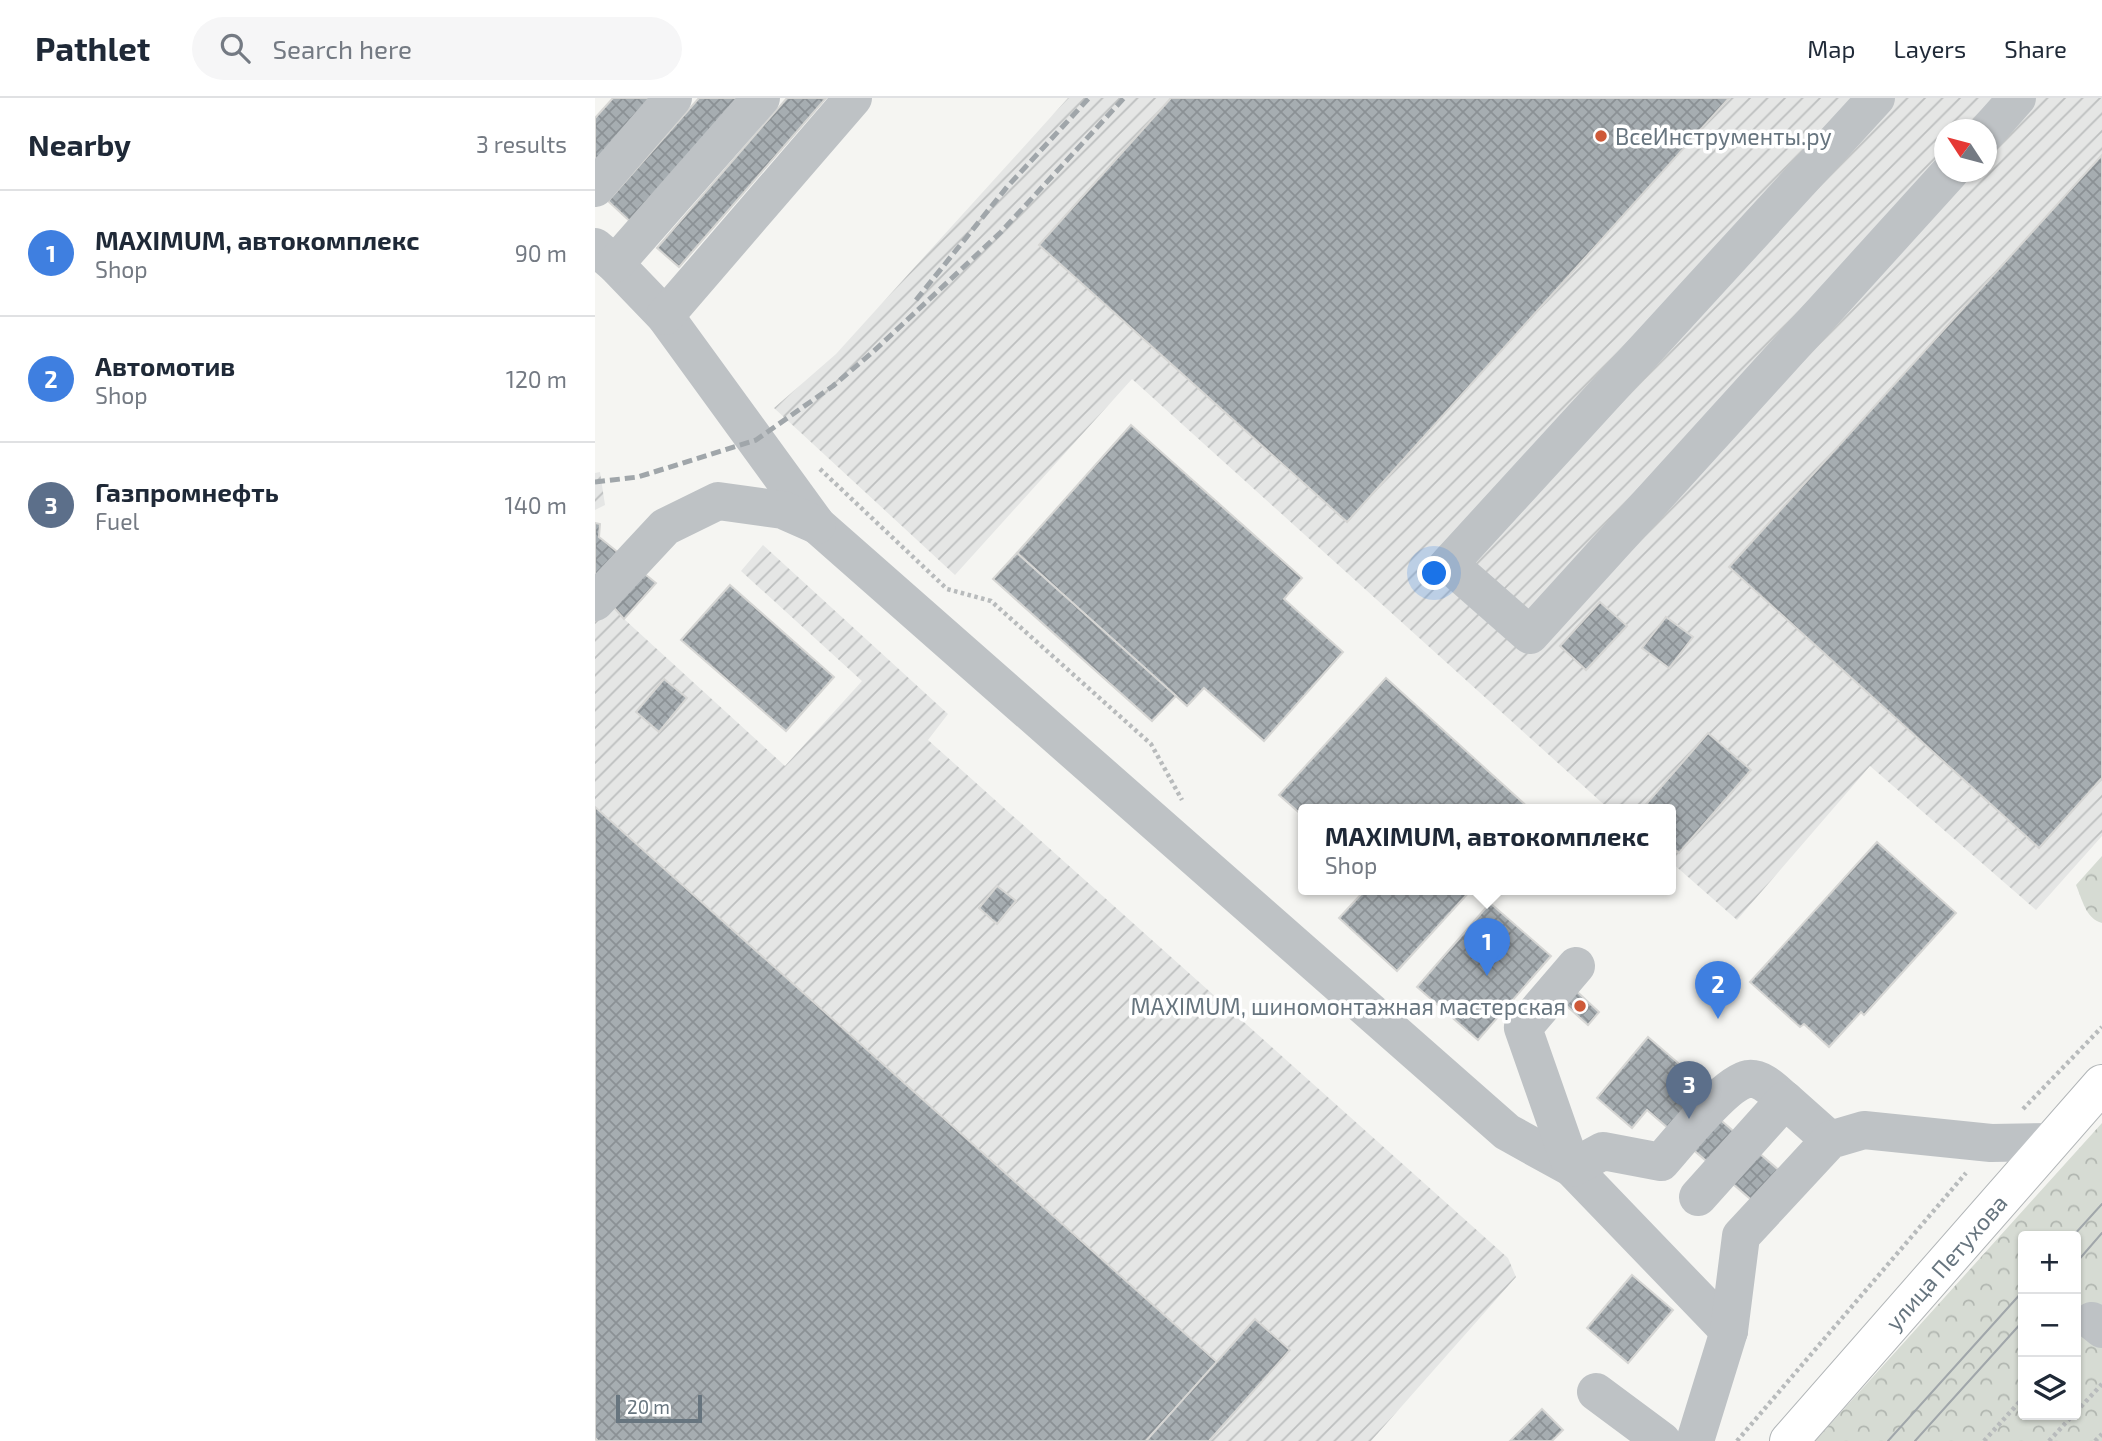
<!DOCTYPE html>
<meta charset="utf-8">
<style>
:root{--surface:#fff;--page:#f6f6f7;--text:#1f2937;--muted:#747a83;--line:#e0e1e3;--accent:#ce5938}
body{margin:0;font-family:"Exo 2",sans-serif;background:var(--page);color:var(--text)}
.controls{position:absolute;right:21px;bottom:21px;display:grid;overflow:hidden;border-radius:7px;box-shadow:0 2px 5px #0004}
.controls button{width:63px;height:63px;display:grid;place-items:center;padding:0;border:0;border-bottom:2px solid var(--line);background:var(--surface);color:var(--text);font:35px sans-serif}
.compass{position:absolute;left:1339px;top:21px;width:63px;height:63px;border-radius:50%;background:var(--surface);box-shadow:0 2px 5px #0004;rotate:306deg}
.scale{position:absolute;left:21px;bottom:18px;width:86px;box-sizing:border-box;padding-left:7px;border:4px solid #67757f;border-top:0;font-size:19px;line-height:24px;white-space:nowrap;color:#67757f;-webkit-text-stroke:5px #fff;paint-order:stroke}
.you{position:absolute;left:840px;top:476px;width:24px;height:24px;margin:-18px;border:5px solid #fff;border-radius:50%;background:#1a73e8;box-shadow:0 0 0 10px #1a73e833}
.badge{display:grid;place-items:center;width:46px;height:46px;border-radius:50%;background:var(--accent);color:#fff;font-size:23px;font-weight:700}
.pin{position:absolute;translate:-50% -58px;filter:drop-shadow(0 2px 4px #0008)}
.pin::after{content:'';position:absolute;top:37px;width:24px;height:21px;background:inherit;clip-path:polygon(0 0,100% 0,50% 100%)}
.popup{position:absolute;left:703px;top:706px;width:378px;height:91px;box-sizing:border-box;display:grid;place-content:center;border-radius:7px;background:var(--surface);filter:drop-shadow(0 2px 5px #0005);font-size:23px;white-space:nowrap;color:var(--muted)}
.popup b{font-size:26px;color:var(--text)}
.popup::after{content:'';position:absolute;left:50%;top:100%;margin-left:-14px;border:14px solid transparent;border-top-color:var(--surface)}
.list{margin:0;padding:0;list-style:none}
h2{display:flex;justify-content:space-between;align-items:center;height:91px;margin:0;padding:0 28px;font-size:30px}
h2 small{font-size:23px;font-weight:400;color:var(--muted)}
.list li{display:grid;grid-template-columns:46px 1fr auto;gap:21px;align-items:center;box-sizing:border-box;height:126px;padding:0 28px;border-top:2px solid var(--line)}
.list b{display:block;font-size:26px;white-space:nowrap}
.list p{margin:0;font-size:23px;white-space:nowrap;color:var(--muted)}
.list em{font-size:23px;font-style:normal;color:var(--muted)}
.icon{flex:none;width:38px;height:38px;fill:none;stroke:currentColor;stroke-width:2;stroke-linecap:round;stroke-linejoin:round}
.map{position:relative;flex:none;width:1507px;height:1343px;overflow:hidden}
header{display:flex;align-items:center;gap:42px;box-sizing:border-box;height:98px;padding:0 35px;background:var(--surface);border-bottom:2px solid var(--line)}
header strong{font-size:33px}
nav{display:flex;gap:38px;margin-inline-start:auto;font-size:24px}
.search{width:490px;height:63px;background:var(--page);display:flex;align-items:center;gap:18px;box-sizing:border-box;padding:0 24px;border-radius:38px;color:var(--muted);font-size:26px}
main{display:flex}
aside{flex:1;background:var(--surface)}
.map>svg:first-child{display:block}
</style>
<header>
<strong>Pathlet</strong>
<div class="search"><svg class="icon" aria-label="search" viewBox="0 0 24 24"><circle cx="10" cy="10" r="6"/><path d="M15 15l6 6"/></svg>Search here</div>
<nav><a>Map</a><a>Layers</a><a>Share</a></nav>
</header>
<main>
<aside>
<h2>Nearby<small>3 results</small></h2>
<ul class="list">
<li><span class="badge" style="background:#3f7fe0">1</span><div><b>MAXIMUM, автокомплекс</b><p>Shop</p></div><em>90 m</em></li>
<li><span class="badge" style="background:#3f7fe0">2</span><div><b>Автомотив</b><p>Shop</p></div><em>120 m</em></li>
<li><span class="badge" style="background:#5c6f8a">3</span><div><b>Газпромнефть</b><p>Fuel</p></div><em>140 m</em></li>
</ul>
</aside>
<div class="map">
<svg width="1507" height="1343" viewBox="0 0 1507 1343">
<defs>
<pattern id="industrial-furrows" width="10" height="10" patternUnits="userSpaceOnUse" patternTransform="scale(1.75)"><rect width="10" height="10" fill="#e5e6e5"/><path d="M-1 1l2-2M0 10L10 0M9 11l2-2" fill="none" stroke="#bdbfbf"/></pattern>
<pattern id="forest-crowns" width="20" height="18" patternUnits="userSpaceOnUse" patternTransform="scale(1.75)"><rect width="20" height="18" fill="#d6dbd3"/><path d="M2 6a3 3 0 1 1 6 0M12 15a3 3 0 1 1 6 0" fill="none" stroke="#b1b6b0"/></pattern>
<pattern id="building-cross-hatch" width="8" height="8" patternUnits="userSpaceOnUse" patternTransform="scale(1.75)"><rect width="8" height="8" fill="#a6adb1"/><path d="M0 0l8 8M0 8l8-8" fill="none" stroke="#8b9195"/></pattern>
</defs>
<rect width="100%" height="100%" fill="#f5f5f2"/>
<g fill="url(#industrial-furrows)" fill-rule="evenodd">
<path d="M473 0H1507V738L1441 812 1275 668 1142 822 1076 764V712H1015L537 281 360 477 179 310 241 256ZM1350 32H1392V74H1350Z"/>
<path d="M5 374 10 407 0 412V375Z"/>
<path d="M168 447 353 616 333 642 913 1160 921 1179 776 1343H0V488L29 521 190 668 267 583 146 473Z"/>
</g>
<g fill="url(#forest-crowns)" fill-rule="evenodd">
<path d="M1507 758V825C1491 821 1487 801 1481 787Z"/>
<path d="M1507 1025V1343H1220ZM1428 1138H1481V1317H1428Z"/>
</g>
<g fill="url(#building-cross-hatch)" stroke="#d6d6d4" stroke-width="2">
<path d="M18 0H60L0 64V20Z"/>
<path d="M104 0H151L39 127 13 103Z"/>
<path d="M192 0H231L84 169 62 150Z"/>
<path d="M576 0H1134L752 424 444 147Z"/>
<path d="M1507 57V680L1444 750 1134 469Z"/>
<path d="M536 327 707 480 689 501 748 554 669 643 609 590 592 608 422 455Z"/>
<path d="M0 425 5 426 4 439 61 485 29 521 0 488Z"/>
<path d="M422 455 581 598 557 623 398 481Z"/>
<path d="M135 487 239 579 191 633 86 542Z"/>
<path d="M1005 504 1032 528 991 572 965 548Z"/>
<path d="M1071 519 1098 539 1074 570 1047 550Z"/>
<path d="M791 580 936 712H708V718L684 697Z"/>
<path d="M69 581 92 600 64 634 41 614Z"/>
<path d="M1113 635 1156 672 1084 755 1076 748V712H1046Z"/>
<path d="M0 709 622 1264 551 1343H3L0 1340Z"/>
<path d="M1282 744 1361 815 1269 917 1266 914 1234 949 1209 926 1205 929 1155 884Z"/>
<path d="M402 788 421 803 402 826 384 810Z"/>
<path d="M770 792H876L802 873 744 820Z"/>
<path d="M895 805 956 858 883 942 822 889Z"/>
<path d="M977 889 1004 914 993 927 965 902Z"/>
<path d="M1053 939 1089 970 1079 982 1186 1074 1160 1105 1052 1012 1037 1030 1002 1000Z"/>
<path d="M1037 1177 1078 1212 1033 1265 992 1230Z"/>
<path d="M660 1221 695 1252 614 1343H551Z"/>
<path d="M947 1311 968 1332 957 1343H915Z"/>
</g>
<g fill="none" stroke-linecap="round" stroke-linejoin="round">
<defs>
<g id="highway">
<path id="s1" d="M1194 1343 1507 986"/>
</g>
</defs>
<use href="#highway" stroke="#b1b5b7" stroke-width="40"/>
<g stroke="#b8bbbc" stroke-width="4.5" stroke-dasharray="3.5 3.5" stroke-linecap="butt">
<path d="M225 371 352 491 396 503 556 646 587 702"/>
<path d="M1428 1011 1507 929"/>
<path d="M1481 1314 1507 1286"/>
<path d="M1142 1343 1371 1075"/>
<path d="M1389 1343 1428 1300"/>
<path d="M1454 1343 1478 1317"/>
<path d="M1500 1343 1507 1336"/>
</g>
<g stroke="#bec2c5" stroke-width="38">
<path d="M1281 0 854 466 935 537 1355 74"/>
<path d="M1392 34 1422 0"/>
<path d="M0 90 78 0"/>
<path d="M0 149 20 166 70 218 222 427 912 1034 977 1070 1134 1233"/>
<path d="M20 166 166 0"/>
<path d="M70 218 258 0"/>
<path d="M0 504 70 429 123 403 188 412 222 427"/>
<path d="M981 868 928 930 977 1070 1008 1053 1066 1064C1083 1045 1130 985 1153 981 1167 979 1180 994 1190 1002"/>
<path d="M1103 1099 1190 1002 1235 1042"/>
<path d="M1497 1223 1507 1231"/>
<path d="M1001 1294 1067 1343"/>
<path d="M1100 1343 1134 1233 1146 1138 1235 1042 1269 1032 1396 1045 1456 1044"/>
</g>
<use href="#highway" stroke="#fff" stroke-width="38"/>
<g stroke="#a0a6aa" stroke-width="2">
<path d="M1478 1138 1507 1106"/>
<path d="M1481 1165 1507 1135"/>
<path d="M1293 1343 1428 1193"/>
<path d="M1320 1343 1428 1223"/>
</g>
<g stroke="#a0a6aa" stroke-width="5" stroke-dasharray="10 5" stroke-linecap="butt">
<path d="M321 202 412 89 494 0"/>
<path d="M0 384 43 379 161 342 238 288 279 253 406 134 529 0"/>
</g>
</g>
<g fill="#ce5938" stroke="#fff" stroke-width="2.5">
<circle cx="1006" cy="38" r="7"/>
<circle cx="985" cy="908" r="7"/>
</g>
<g text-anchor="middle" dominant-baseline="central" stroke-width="7" stroke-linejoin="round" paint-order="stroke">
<g font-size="23" fill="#67757f" stroke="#fff" text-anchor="start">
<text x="1020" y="38">ВсеИнструменты.ру</text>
<text x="971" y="908" text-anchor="end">MAXIMUM, шиномонтажная мастерская</text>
</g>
<g font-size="23" fill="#67757f" stroke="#fff">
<text stroke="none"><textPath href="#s1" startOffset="238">улица Петухова</textPath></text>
</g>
</g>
</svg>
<div class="controls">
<button>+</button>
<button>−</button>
<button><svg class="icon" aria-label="layers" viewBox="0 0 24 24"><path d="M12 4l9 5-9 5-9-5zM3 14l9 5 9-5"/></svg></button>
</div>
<svg class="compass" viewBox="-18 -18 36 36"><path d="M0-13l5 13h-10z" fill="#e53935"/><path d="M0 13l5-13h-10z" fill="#747a83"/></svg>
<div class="scale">20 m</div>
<div class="you"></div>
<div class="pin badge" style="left:892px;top:878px;background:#3f7fe0">1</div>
<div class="popup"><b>MAXIMUM, автокомплекс</b>Shop</div>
<div class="pin badge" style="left:1123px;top:921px;background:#3f7fe0">2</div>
<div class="pin badge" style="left:1094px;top:1021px;background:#5c6f8a">3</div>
</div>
</main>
